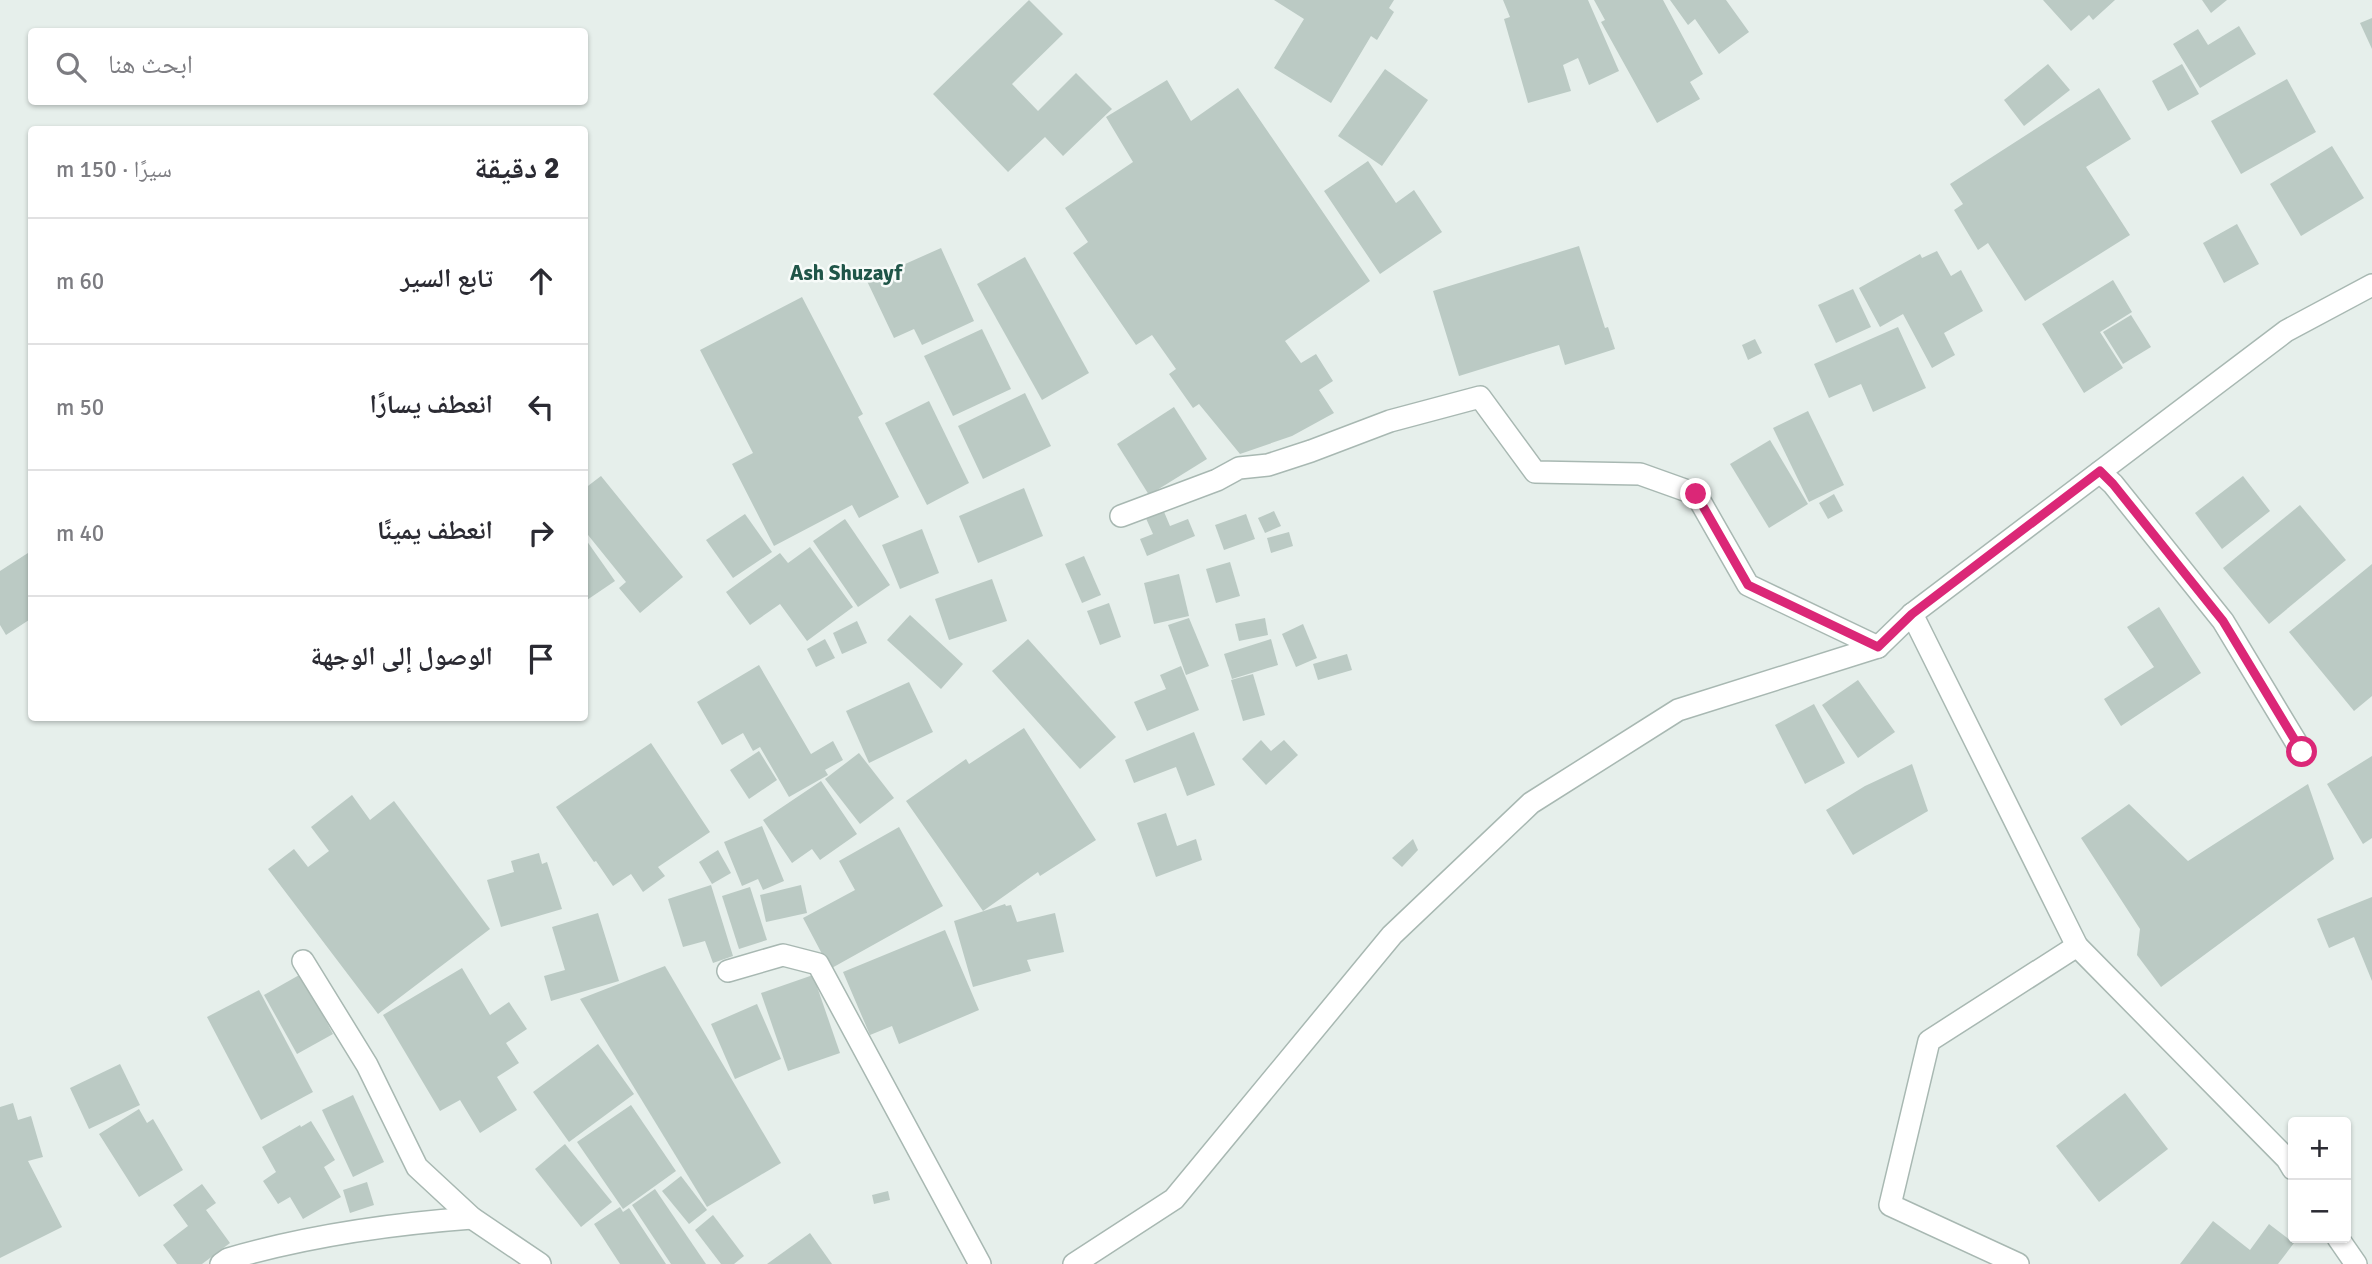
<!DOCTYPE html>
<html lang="ar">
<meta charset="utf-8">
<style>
:root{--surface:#fff;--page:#f2f2f3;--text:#2b2b33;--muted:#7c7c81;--line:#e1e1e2}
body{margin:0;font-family:Signika,"Noto Naskh Arabic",sans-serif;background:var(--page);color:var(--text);direction:rtl}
.controls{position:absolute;right:21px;bottom:21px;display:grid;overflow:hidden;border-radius:7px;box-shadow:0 2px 5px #0004}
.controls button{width:63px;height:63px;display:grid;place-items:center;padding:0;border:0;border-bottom:2px solid var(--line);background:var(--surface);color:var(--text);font:35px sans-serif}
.stop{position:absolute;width:21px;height:21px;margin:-16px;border:5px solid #db2777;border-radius:50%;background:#fff}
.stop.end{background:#db2777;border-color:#fff;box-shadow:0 2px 7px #0008}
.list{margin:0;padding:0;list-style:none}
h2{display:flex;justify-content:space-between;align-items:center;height:91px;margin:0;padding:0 28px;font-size:30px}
h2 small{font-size:23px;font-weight:400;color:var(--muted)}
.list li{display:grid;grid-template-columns:46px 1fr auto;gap:21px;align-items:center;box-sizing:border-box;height:126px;padding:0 28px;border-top:2px solid var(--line)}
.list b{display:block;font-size:26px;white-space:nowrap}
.list em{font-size:23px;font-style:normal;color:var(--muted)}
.icon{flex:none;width:38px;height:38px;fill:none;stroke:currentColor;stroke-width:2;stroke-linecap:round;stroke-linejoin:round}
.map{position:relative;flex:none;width:2372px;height:1264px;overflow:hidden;direction:ltr}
.search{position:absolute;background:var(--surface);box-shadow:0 2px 5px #0004;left:28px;top:28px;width:560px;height:77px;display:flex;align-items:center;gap:18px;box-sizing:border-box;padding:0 24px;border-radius:7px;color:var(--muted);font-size:26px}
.panel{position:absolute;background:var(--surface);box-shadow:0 2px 5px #0004;left:28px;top:126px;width:560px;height:595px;border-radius:7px;direction:rtl}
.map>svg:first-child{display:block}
</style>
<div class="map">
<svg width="2372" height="1264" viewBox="0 0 2372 1264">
<rect width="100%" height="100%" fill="#e6efeb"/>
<g fill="#bbcac4">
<path d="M1029 0 1063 34 1012 84 1038 111 1076 73 1112 109 1063 156 1045 137 1008 172 933 94Z"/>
<path d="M1274 0H1394L1389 8 1394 12 1377 40 1371 36 1331 103 1274 68 1304 19Z"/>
<path d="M1503 0H1588L1619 71 1589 85 1578 58 1563 65 1571 91 1528 103 1504 19 1510 17Z"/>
<path d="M1594 0H1663L1703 74 1690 82 1700 99 1657 123 1601 22 1605 20Z"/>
<path d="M1670 0H1726L1749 32 1719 54 1695 19 1688 25Z"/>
<path d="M2043 0H2115L2093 20 2089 15 2071 31Z"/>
<path d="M2202 0H2227L2211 13Z"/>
<path d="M2372 18V49L2360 23Z"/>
<path d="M2239 26 2256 54 2200 88 2173 44 2198 29 2208 45Z"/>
<path d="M2048 64 2070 90 2024 126 2004 100Z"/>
<path d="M2182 64 2199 94 2168 111 2152 81Z"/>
<path d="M1385 69 1428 100 1382 166 1338 136Z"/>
<path d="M2287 79 2316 132 2241 174 2211 121Z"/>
<path d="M1167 80 1191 121 1238 88 1370 281 1285 341 1301 363 1316 354 1333 381 1319 390 1334 413 1292 436 1240 454 1199 404 1193 408 1169 374 1176 369 1152 335 1136 345 1073 253 1088 242 1065 208 1133 162 1106 117Z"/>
<path d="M2099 88 2131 139 2086 167 2130 235 2025 301 1988 243 1978 250 1954 210 1963 204 1950 184Z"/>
<path d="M2332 146 2364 198 2301 236 2270 184Z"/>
<path d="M1368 161 1396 203 1414 190 1442 232 1380 274 1324 191Z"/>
<path d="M2237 224 2259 264 2224 283 2203 243Z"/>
<path d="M1579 246 1605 328 1608 327 1615 349 1565 365 1559 345 1459 376 1433 291Z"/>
<path d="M941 248 974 321 922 345 914 329 894 338 867 281Z"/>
<path d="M1937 251 1951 276 1961 270 1983 311 1944 333 1955 355 1932 368 1903 314 1880 327 1859 288 1920 254 1922 258Z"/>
<path d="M1025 257 1089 373 1042 400 977 284Z"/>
<path d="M2113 280 2132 312 2100 332 2123 368 2084 393 2042 324Z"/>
<path d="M1853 289 1871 327 1836 343 1818 305Z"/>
<path d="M802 297 863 414 858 417 899 497 859 518 852 505 774 546 732 464 753 453 700 350Z"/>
<path d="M2131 315 2151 347 2123 364 2103 332Z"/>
<path d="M1898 327 1926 388 1873 412 1861 384 1829 398 1814 364Z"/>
<path d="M982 329 1011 389 953 416 924 356Z"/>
<path d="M1755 339 1762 353 1748 360 1742 345Z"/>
<path d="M1025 393 1051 446 983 479 958 426Z"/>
<path d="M929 401 969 483 927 505 885 423Z"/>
<path d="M1174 407 1207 459 1149 495 1117 444Z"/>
<path d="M1808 411 1844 485 1809 502 1773 428Z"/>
<path d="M1770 440 1808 504 1769 528 1730 464Z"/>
<path d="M601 476 683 577 640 613 619 588 626 582 584 530V489Z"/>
<path d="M2243 476 2270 511 2222 549 2195 513Z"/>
<path d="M1024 488 1043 536 978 563 959 516Z"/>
<path d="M1834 494 1843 511 1828 519 1819 503Z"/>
<path d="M2300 505 2346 560 2269 624 2223 568Z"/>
<path d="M1162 507 1170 526 1188 519 1195 536 1147 556 1140 539 1153 534 1144 514Z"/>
<path d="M1274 511 1281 526 1265 533 1258 518Z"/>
<path d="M745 514 772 552 733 578 706 540Z"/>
<path d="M1246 514 1255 539 1224 550 1215 525Z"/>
<path d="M845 519 890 585 858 607 813 541Z"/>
<path d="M922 529 939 573 900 589 882 545Z"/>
<path d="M1289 532 1293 546 1271 553 1267 538Z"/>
<path d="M584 537 615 581 584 602Z"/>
<path d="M810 547 853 607 807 641 780 604 750 625 726 592 780 553 788 563Z"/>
<path d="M28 553 32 558V618L6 635 0 625V571Z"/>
<path d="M1084 556 1101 595 1082 603 1065 564Z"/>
<path d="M1230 562 1240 596 1216 603 1206 569Z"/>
<path d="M2372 564V696L2354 711 2289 632Z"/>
<path d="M1179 574 1189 616 1154 624 1144 583Z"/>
<path d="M992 579 1007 621 949 640 935 599Z"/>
<path d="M1109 603 1121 637 1100 645 1087 611Z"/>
<path d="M2159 607 2201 673 2121 726 2104 699 2154 667 2127 627Z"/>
<path d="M910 615 963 664 941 689 887 640Z"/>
<path d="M1189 618 1209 666 1186 675 1168 625Z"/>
<path d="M1265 618 1268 635 1239 641 1235 624Z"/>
<path d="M857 621 867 643 842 654 833 633Z"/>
<path d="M1303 624 1317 658 1296 667 1282 634Z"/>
<path d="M825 639 835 658 816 667 807 649Z"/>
<path d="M1028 639 1116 737 1080 769 992 671Z"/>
<path d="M1271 639 1278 665 1232 679 1224 654Z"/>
<path d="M1347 654 1352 670 1318 680 1313 664Z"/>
<path d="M759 665 811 754 833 741 843 760 825 770 828 775 789 797 760 747 753 751 743 733 722 745 697 702Z"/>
<path d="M1181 666 1199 710 1147 731 1134 702 1166 689 1160 675Z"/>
<path d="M1253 674 1265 715 1243 721 1231 680Z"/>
<path d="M1858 680 1895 732 1858 758 1822 705Z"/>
<path d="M909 682 933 732 869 763 846 711Z"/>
<path d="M1814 704 1845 763 1805 784 1775 725Z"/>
<path d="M1024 728 1096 840 1040 876 1038 872 983 911 906 801 966 759 969 764Z"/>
<path d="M1194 732 1215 785 1187 796 1176 767 1134 783 1125 760Z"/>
<path d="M1261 740 1271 751 1284 740 1298 755 1266 785 1242 759Z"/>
<path d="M651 743 710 832 658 867 665 876 643 892 631 874 613 886 596 861 594 862 556 807Z"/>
<path d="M759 751 777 780 749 799 730 770Z"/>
<path d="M859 753 894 798 860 824 825 779Z"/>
<path d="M2372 756V838L2363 844 2327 784Z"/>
<path d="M1912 764 1928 811 1853 855 1826 810 1865 786Z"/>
<path d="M821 781 857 834 820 860 812 849 792 863 763 820Z"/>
<path d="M2308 784 2334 859 2161 987 2137 955 2140 929 2081 838 2129 804 2188 861Z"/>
<path d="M352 795 370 820 394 801 490 929 378 1014 268 869 294 849 308 867 329 851 311 827Z"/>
<path d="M1166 813 1177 846 1196 839 1202 860 1156 877 1137 823Z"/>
<path d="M762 826 784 881 763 890 758 879 742 886 724 842Z"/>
<path d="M899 827 943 906 830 969 803 918 855 890 839 861Z"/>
<path d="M1413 839 1418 850 1402 867 1392 858Z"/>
<path d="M718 850 731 873 712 884 699 862Z"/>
<path d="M539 853 542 864 547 862 562 909 501 927 487 880 514 872 511 861Z"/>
<path d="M711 885 733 956 713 963 705 941 683 947 668 899Z"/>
<path d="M801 885 807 913 766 922 760 895Z"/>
<path d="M750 887 767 940 739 949 722 896Z"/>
<path d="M2372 897V981L2354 937 2329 948 2317 919Z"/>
<path d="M1005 904 1006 906 1011 905 1017 922 1055 913 1064 952 1027 960 1031 971 973 987 954 921Z"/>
<path d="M598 913 619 981 551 1001 544 976 565 970 552 927Z"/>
<path d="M945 930 979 1010 899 1044 892 1026 870 1035 843 972Z"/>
<path d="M665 966 781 1163 707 1207 580 999Z"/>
<path d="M462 968 490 1015 509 1002 527 1029 506 1043 519 1063 497 1077 517 1110 480 1133 460 1100 440 1111 383 1015Z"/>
<path d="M301 974 333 1034 297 1054 264 995Z"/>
<path d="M813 975 840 1053 788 1071 761 993Z"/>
<path d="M259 990 313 1092 261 1120 207 1017Z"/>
<path d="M757 1004 781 1059 735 1079 711 1024Z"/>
<path d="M598 1044 634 1094 569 1142 533 1092Z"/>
<path d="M120 1064 140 1105 89 1129 70 1088Z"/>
<path d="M2125 1093 2168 1149 2099 1202 2056 1146Z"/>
<path d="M353 1095 384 1162 353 1177 322 1110Z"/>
<path d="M13 1103 18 1120 31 1116 43 1157 28 1161 62 1227 0 1258V1107Z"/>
<path d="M631 1105 676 1171 623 1209 577 1142Z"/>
<path d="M139 1109 147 1123 153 1119 183 1170 139 1197 99 1134Z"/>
<path d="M311 1121 335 1160 324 1167 341 1197 303 1219 290 1197 278 1204 263 1181 276 1172 262 1147 300 1125 301 1127Z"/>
<path d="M565 1144 612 1202 581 1227 535 1169Z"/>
<path d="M681 1176 707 1210 689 1224 662 1191Z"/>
<path d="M367 1182 374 1205 350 1213 343 1190Z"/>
<path d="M202 1184 216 1203 206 1210 230 1243 202 1264H177L163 1245 188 1226 173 1205Z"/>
<path d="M655 1189 706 1264H671L632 1205Z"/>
<path d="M888 1191 890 1200 874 1204 872 1195Z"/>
<path d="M620 1207 623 1212 629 1208 666 1264H620L594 1224Z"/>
<path d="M713 1215 744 1256 734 1264H721L695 1230Z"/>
<path d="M2213 1221 2250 1250 2269 1224 2294 1243 2278 1264H2180Z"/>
<path d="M810 1233 832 1264H767Z"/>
</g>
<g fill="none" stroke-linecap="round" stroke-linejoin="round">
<defs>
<g id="minor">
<path d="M2100 472 2113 484 2223 621 2302 752"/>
<path d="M1121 516 1217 480 1239 468 1268 465 1311 451 1390 421 1480 397 1535 472 1640 474 1696 494 1748 585 1878 647"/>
<path d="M1912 614 2077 946 2287 1159 2293 1169"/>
<path d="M303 961 367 1065 417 1167 472 1218 540 1264"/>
<path d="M728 971 783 955 818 964 980 1264"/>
<path d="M2338 1238 2356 1264"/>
<path d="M221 1264 228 1259C307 1236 390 1224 472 1218"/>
<path d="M1074 1264 1174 1199 1392 935 1531 803 1678 710 1878 647 1912 614 2286 331 2372 285"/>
<path d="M2018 1264 1890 1205 1929 1041 2077 946"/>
</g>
</defs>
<use href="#minor" stroke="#a8b8b2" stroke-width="24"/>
<use href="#minor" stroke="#fff" stroke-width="21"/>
</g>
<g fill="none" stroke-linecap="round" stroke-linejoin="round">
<path stroke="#db2777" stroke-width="9" d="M1696 494 1748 585 1878 647 1912 614 2100 471 2113 484 2223 621 2302 752"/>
</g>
<g text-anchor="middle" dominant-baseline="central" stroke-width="5" stroke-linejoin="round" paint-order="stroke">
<g font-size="21" font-weight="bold" fill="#1f5548" stroke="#f7fbf9">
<text x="846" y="273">Ash Shuzayf</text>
</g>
</g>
</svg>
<div class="controls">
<button>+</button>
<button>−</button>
</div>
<div class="stop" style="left:2302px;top:752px"></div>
<div class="stop end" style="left:1696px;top:494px"></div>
<div class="search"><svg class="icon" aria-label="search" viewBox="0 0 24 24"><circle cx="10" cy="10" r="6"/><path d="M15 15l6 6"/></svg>ابحث هنا</div>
<section class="panel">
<h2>2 دقيقة<small>سيرًا · 150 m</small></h2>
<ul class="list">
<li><svg class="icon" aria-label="ahead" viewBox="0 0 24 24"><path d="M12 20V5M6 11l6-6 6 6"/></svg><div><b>تابع السير</b></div><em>60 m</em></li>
<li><svg class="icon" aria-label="left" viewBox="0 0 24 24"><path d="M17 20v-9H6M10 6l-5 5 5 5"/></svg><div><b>انعطف يسارًا</b></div><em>50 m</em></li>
<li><svg class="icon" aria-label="right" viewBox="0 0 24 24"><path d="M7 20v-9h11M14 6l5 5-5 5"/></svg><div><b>انعطف يمينًا</b></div><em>40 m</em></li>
<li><svg class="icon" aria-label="arrive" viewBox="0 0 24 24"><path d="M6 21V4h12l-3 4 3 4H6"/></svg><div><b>الوصول إلى الوجهة</b></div></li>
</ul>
</section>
</div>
